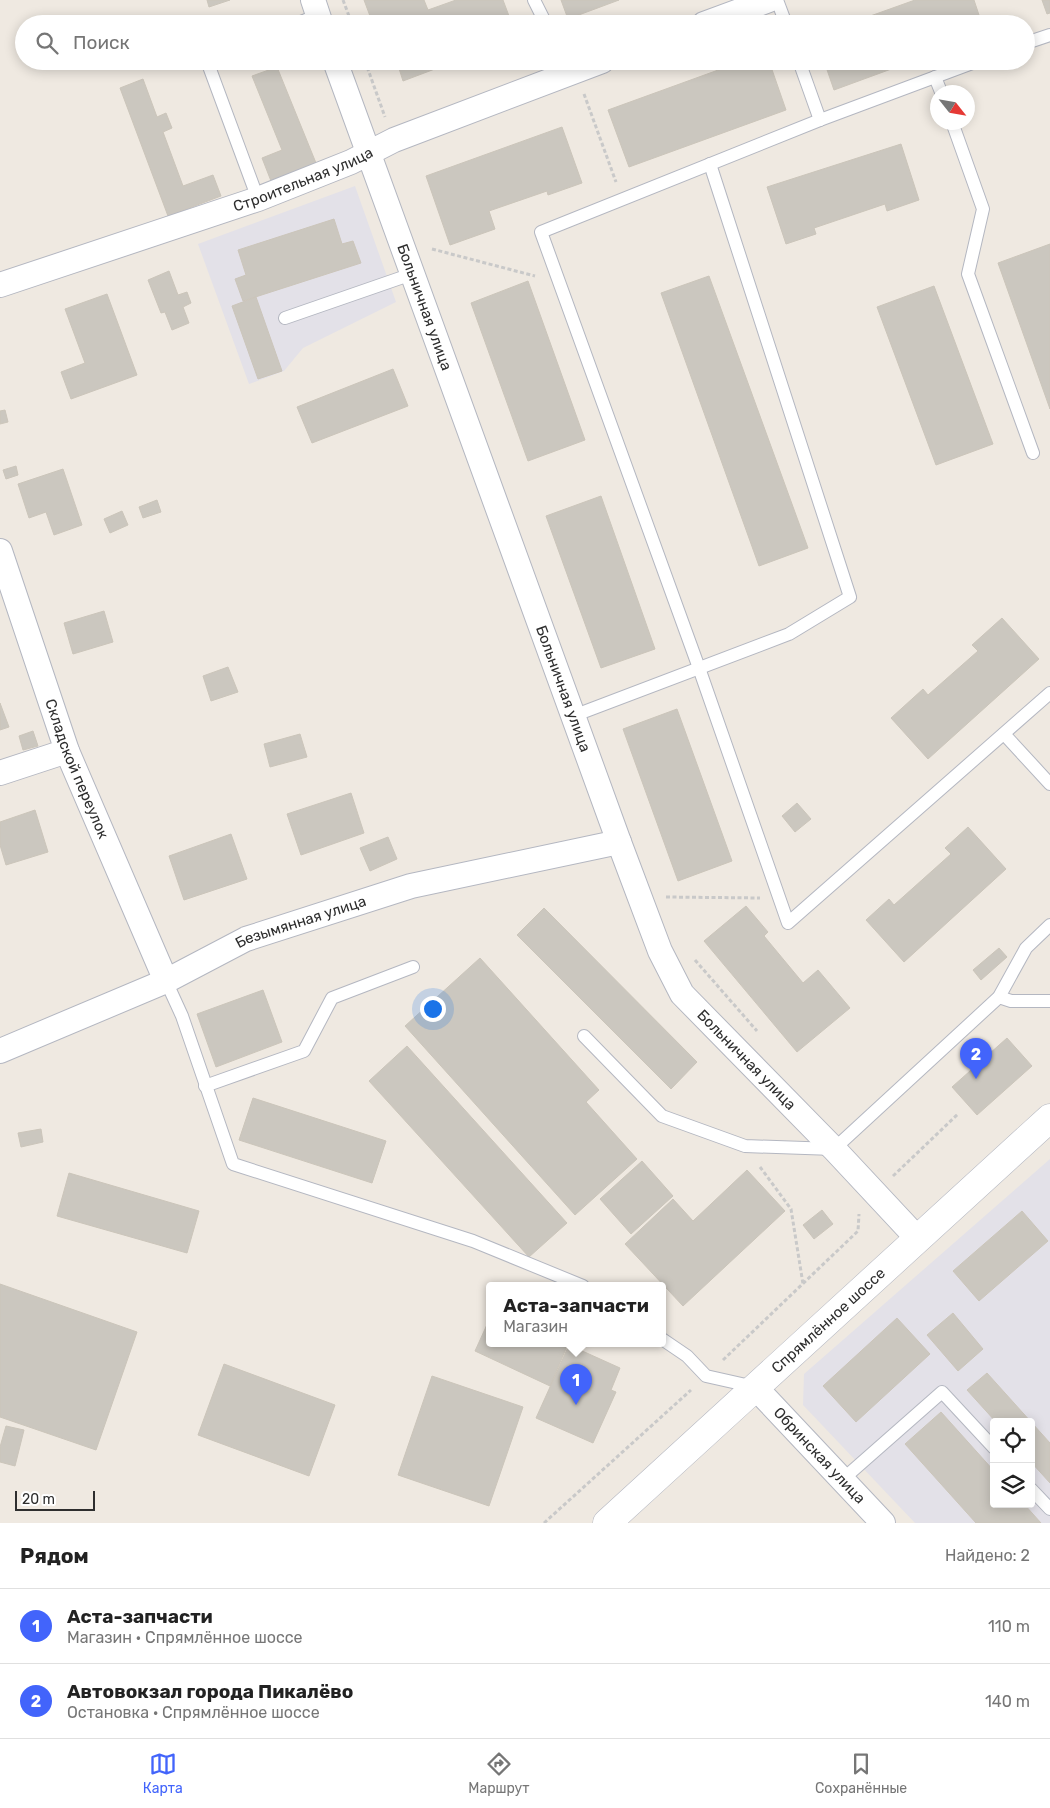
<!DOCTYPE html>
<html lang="ru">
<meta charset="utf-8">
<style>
:root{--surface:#fff;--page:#f2f2f2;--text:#222;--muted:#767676;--line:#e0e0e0;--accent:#4264fb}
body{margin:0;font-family:Rubik,sans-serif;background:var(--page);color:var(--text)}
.controls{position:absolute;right:15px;bottom:15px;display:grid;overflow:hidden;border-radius:5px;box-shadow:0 2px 12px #0003}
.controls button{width:45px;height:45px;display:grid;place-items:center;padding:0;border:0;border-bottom:1px solid var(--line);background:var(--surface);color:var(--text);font:25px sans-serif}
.compass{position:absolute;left:930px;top:85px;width:45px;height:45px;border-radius:50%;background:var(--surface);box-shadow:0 2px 12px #0003;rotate:121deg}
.scale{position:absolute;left:15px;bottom:12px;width:80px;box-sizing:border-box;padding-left:5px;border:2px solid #2e2e2e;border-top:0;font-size:14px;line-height:18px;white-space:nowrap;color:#2e2e2e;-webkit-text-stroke:4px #fff;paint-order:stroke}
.you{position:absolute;left:432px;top:1008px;width:18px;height:18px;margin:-12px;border:4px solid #fff;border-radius:50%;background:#1a73e8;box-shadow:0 0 0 8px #1a73e833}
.badge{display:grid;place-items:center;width:32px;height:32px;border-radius:50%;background:var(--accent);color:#fff;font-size:16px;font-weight:700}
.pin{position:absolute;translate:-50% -41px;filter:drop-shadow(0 1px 2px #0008)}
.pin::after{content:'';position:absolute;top:26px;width:18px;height:15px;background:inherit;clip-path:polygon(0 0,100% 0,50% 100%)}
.popup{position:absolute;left:486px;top:1282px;width:180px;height:65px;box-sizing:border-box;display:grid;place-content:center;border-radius:5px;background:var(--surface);filter:drop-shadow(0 1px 4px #0005);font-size:16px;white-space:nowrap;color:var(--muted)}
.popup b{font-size:19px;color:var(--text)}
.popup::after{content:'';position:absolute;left:50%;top:100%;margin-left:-10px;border:10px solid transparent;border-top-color:var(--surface)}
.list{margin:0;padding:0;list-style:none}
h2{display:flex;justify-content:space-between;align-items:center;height:65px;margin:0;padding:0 20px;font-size:21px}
h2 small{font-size:16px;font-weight:400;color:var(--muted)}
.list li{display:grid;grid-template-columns:32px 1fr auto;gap:15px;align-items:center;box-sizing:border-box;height:75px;padding:0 20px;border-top:1px solid var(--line)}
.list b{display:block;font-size:19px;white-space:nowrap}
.list p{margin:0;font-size:16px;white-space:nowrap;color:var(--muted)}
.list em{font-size:16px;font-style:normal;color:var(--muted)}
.icon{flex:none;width:28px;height:28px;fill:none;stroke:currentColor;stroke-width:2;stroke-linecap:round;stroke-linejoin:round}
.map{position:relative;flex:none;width:1050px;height:1523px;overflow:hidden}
.search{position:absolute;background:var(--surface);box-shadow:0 2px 12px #0003;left:15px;right:15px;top:15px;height:55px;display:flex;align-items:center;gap:12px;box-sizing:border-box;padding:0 18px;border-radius:28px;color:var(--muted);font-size:19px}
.sheet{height:215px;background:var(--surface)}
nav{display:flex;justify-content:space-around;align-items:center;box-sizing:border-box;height:70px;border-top:1px solid var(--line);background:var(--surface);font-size:14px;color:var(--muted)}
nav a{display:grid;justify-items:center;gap:2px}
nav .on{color:var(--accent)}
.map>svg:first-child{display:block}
</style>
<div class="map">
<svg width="1050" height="1523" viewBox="0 0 1050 1523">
<rect width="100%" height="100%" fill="#efe9e1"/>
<g fill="#e3e1e8" fill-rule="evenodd">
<path d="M355 186 396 302 303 348 284 371 249 384 198 244Z"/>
<path d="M1050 1159V1523H915L803 1405 804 1374ZM994 1422H1031V1504H994Z"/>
</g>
<g fill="#cbc7bf" stroke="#cbc5ba">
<path d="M207 0H230L209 7Z"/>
<path d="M364 0H424L428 10 456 0H503L512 24H373Z"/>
<path d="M561 0H619L568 19Z"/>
<path d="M915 0H974L982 24H848Z"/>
<path d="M1042 0H1050V13L1047 14Z"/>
<path d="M387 61H456L403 81 397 62 388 65Z"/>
<path d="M743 61H769L786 110 629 167 608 110Z"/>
<path d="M824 61H913L834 90Z"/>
<path d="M277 67 316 163 271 181 262 158 282 150 252 76Z"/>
<path d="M143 79 157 117 166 113 172 128 163 132 183 186 213 175 221 196 168 216 120 88Z"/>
<path d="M562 127 582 183 548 195 547 191 489 211 495 229 450 245 426 176Z"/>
<path d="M901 144 919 200 887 211 885 204 814 228 816 234 786 244 767 187Z"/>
<path d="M334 219 342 244 353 241 361 263 243 301 235 279 246 275 238 250Z"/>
<path d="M1050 244V409L998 263Z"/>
<path d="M169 271 178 295 187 292 191 303 183 307 189 323 172 330 165 312 161 313 148 280Z"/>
<path d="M709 276 808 548 759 566 661 293Z"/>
<path d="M528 281 585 440 528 461 471 303Z"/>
<path d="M934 286 993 444 936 465 877 307Z"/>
<path d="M107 294 137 375 71 399 61 372 85 363 65 309Z"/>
<path d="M256 297 282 371 258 379 232 306Z"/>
<path d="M393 369 408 406 312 443 297 407Z"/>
<path d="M5 410 8 422 0 424V411Z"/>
<path d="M16 466 18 475 6 479 3 470Z"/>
<path d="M63 469 82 525 54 535 46 512 29 518 18 484Z"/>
<path d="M601 496 655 649 601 668 546 516Z"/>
<path d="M157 500 161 512 143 518 139 507Z"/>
<path d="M122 511 128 525 110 533 104 519Z"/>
<path d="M104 611 113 642 73 654 64 623Z"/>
<path d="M1002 618 1039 659 928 759 891 718 923 689 928 695 978 651 972 645Z"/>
<path d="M228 667 238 692 211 701 203 676Z"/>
<path d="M0 703 9 727 0 730Z"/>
<path d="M677 709 732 861 678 881 623 729Z"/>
<path d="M33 731 38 746 23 750 19 736Z"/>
<path d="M300 734 307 757 270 767 264 744Z"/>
<path d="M351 793 364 833 301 855 287 814Z"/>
<path d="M797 803 811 819 795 832 782 816Z"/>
<path d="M35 810 48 852 6 865 0 845V822Z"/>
<path d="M968 827 1006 869 904 962 866 920 889 899 894 905 951 854 945 848Z"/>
<path d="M231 834 247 879 184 900 169 856Z"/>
<path d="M388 837 397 859 370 871 360 848Z"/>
<path d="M746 906 768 932 764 936 803 983 818 970 850 1008 797 1052 704 941Z"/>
<path d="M544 908 697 1062 671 1089 517 935Z"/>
<path d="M999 948 1007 957 981 980 973 970Z"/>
<path d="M480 958 599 1090 586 1102 637 1159 575 1215 405 1026Z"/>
<path d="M263 990 282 1042 216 1067 197 1014Z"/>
<path d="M1007 1038 1032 1066 977 1115 952 1087Z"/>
<path d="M407 1046 567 1223 529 1257 369 1081Z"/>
<path d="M253 1098 386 1141 372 1183 239 1140Z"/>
<path d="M41 1129 43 1142 21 1147 18 1133Z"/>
<path d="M642 1161 673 1196 631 1234 600 1199Z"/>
<path d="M747 1170 785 1211 683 1306 625 1244 673 1199 693 1221Z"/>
<path d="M69 1173 199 1211 187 1253 57 1216Z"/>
<path d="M822 1210 833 1224 814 1239 803 1225Z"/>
<path d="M1022 1211 1048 1241 979 1301 953 1271Z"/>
<path d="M0 1284 137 1332 96 1450 0 1417Z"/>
<path d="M953 1313 983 1349 958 1371 927 1335Z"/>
<path d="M490 1318V1344H568L550 1386 475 1351Z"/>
<path d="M897 1318 930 1354 856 1422 823 1386Z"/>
<path d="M569 1345 620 1368 611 1390 616 1392 593 1443 536 1418Z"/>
<path d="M224 1364 335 1405 309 1476 198 1435Z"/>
<path d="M987 1373 1050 1443V1483L1031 1462V1422H996L967 1390Z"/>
<path d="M432 1376 523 1407 489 1506 398 1475Z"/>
<path d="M941 1412 994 1471V1504H1024L1041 1523H976L905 1444Z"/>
<path d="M6 1426 24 1430 15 1466 0 1462V1447Z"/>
</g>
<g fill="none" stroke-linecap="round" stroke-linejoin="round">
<defs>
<g id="lane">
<path d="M534 0 546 24"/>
<path d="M777 0 786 24"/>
<path d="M296 24 318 15"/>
<path d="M1026 43 1050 35"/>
<path d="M207 61 258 199"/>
<path d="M799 61 820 120"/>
<path d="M978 61 820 120 541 232 699 668 788 923 1050 693"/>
<path d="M935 77 941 92"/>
<path d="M952 122 983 209 968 274 1033 453"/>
<path d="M285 318 412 274"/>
<path d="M573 716 789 634 850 597 710 164"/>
<path d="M1004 734 1050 784"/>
<path d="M166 981 182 1016 233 1164 473 1241 583 1286"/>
<path d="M999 997 1011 1001H1050"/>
<path d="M584 1036 662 1116 745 1146 834 1149 999 997 1026 948 1050 925"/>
<path d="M205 1086 304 1051 332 998 413 967"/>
<path d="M662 1339 687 1356 706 1376 755 1387"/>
<path d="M842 1480 942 1392 994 1448"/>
<path d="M1031 1489 1050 1509"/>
</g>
<g id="street">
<path d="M313 0 321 24"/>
<path d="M704 24 769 0"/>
<path id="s1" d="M335 61 619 842 660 951 682 994 834 1149 918 1239"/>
<path id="s2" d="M0 285 258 199 351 162 394 140 602 61"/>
<path id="s3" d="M0 551 67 751 166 981"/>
<path d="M0 773 67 751"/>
<path id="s4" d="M0 1051 166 981 246 939 411 886 619 842"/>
<path id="s5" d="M755 1387 883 1523"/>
</g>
<g id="secondary">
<path id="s6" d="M607 1523 1050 1118"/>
</g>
</defs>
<use href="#lane" stroke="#b4b7c1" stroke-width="14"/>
<use href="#street" stroke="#b4b7c1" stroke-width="26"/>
<use href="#secondary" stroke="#b4b7c1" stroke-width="29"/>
<g stroke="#c9c9c9" stroke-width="3" stroke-dasharray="4 2.5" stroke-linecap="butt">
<path d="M343 0 352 24"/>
<path d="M365 61 385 117"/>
<path d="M584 94 616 182"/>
<path d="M432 249 535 276"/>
<path d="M666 897 760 898"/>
<path d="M695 960 757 1031"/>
<path d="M760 1167 791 1209 803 1284"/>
<path d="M893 1176 958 1114"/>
<path d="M723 1360 858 1231 859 1214"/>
<path d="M544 1523 691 1390"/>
</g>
<use href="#lane" stroke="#fff" stroke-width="12"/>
<use href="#street" stroke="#fff" stroke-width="24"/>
<use href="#secondary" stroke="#fff" stroke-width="28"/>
</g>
<g text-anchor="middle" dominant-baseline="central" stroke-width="4" stroke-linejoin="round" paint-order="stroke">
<g font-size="15" fill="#2e2e2e" stroke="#fff">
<text stroke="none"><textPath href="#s2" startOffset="321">Строительная улица</textPath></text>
<text stroke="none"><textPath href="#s1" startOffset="262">Больничная улица</textPath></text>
<text stroke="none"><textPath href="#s1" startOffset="668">Больничная улица</textPath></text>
<text stroke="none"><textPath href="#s3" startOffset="231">Складской переулок</textPath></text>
<text stroke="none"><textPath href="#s4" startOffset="328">Безымянная улица</textPath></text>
<text stroke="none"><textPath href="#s1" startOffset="1088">Больничная улица</textPath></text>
<text stroke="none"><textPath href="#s6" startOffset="300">Спрямлённое шоссе</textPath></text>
<text stroke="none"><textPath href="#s5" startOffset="94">Обринская улица</textPath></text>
</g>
</g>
</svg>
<div class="controls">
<button><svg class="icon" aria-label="locate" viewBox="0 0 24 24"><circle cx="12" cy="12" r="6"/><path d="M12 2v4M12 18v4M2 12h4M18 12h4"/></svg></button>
<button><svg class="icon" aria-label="layers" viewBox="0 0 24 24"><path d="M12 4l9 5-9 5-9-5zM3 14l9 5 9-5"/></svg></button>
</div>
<svg class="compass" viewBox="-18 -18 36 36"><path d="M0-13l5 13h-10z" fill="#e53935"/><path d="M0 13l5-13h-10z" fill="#767676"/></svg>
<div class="scale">20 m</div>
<div class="you"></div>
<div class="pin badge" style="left:576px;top:1405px">1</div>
<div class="popup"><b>Аста-запчасти</b>Магазин</div>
<div class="pin badge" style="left:976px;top:1079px">2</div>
<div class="search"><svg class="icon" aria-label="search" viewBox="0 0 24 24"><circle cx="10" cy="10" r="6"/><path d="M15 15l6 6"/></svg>Поиск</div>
</div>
<section class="sheet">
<h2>Рядом<small>Найдено: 2</small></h2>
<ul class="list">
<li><span class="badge">1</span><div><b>Аста-запчасти</b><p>Магазин · Спрямлённое шоссе</p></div><em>110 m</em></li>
<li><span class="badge">2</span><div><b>Автовокзал города Пикалёво</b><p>Остановка · Спрямлённое шоссе</p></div><em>140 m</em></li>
</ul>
</section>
<nav>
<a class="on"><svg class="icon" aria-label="map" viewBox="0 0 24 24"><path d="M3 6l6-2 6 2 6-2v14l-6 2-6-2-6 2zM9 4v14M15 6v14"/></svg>Карта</a>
<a><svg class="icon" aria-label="directions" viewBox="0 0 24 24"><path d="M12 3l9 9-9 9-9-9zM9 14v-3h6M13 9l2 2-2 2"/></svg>Маршрут</a>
<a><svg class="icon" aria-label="saved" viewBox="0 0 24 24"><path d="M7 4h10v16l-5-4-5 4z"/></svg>Сохранённые</a>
</nav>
